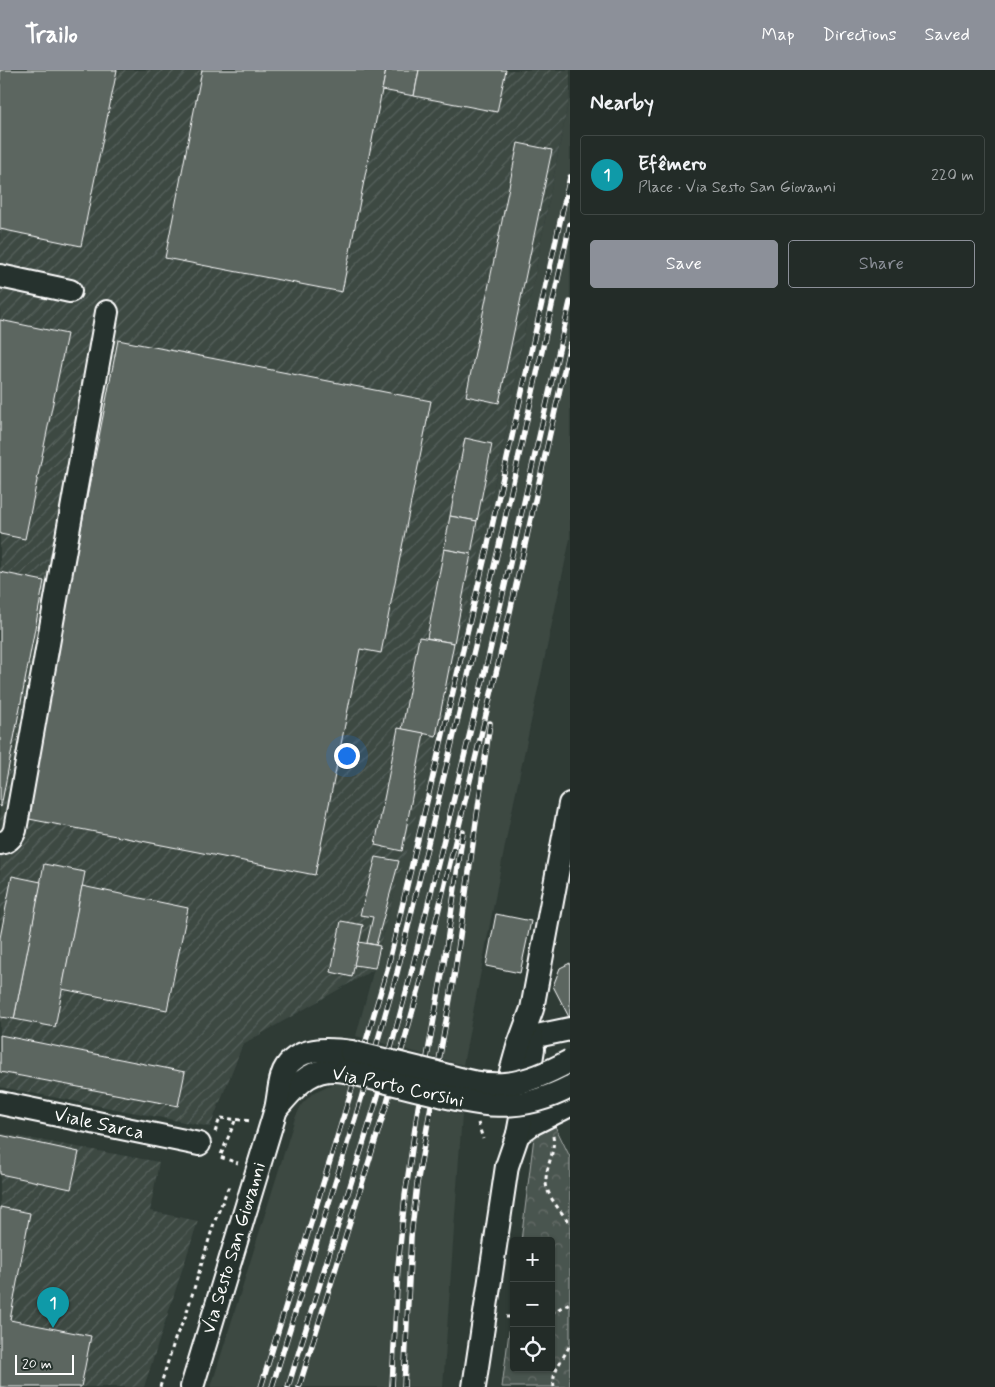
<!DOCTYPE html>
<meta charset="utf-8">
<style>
:root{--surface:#232c28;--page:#2b3430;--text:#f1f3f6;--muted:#a3a7a8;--line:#404845;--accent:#8c9099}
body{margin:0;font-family:Mynerve,sans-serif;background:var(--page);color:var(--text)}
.controls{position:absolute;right:15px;bottom:15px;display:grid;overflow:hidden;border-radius:5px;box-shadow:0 1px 4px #0004}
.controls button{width:45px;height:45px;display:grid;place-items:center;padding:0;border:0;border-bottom:1px solid var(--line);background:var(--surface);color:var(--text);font:25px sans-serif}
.scale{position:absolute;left:15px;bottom:12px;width:59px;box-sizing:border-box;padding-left:5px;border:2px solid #fff;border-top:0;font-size:14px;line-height:18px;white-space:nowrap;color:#fff;-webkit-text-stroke:4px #26332d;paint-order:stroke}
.you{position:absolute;left:346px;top:685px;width:18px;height:18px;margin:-12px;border:4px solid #fff;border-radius:50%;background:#1a73e8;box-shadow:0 0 0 8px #1a73e833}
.badge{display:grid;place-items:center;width:32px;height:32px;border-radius:50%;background:var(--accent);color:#fff;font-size:16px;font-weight:700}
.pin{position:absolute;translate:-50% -41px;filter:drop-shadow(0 1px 2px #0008)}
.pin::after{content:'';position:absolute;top:26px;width:18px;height:15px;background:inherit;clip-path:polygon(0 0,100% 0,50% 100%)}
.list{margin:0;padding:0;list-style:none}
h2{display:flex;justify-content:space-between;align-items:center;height:65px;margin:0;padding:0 20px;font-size:21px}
h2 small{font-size:16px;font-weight:400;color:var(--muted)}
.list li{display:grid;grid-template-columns:32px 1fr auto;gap:15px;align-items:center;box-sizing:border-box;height:80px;margin:0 10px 10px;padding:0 10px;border:1px solid var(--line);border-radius:5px}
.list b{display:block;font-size:19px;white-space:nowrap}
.list p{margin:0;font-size:16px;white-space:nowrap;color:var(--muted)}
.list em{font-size:16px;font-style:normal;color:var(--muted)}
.actions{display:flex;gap:10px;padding:15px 20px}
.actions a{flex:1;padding:11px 0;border:1px solid var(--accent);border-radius:5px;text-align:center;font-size:18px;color:var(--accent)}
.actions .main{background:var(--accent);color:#fff}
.icon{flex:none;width:28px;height:28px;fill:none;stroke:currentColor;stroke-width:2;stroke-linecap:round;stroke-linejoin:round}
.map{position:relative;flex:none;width:570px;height:1317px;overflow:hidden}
header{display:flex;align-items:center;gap:30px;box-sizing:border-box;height:70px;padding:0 25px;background:var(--accent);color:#fff}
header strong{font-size:24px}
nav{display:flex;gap:28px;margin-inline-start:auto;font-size:18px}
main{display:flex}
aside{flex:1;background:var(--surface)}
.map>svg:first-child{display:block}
</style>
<header>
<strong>Trailo</strong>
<nav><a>Map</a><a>Directions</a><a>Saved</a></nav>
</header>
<main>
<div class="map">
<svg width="570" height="1317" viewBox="0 0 570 1317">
<defs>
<pattern id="industrial-furrows" width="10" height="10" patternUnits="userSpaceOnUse" patternTransform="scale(1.25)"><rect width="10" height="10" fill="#3c4842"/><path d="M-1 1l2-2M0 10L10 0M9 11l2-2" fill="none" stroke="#59635e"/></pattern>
<pattern id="park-crowns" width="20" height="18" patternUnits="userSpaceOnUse" patternTransform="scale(1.25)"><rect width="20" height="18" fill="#4a544f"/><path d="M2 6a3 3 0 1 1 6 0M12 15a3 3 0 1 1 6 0" fill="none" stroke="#656e69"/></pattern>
</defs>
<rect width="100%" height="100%" fill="#2f3b35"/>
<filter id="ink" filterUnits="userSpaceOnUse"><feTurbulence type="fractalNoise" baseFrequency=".02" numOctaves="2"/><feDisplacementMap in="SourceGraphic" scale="10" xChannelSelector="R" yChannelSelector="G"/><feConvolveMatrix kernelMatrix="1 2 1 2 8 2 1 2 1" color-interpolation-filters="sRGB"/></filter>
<g filter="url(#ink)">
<g fill="#3c4842">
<path d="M570 23V469L509 755 463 995 356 966 422 719 438 667 504 371 545 150Z"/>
<path d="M342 1012 462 1045 443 1317H211L295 1048 302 1034 313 1023 327 1016Z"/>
</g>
<g fill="url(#industrial-furrows)">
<path d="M0 0H570V23L545 150 504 371 438 667 373 900 243 974 210 1057 0 1017Z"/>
<path d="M0 1063 159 1092 150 1141 198 1151 144 1317H0Z"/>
</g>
<path fill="url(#park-crowns)" stroke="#a4aaa7" d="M555 1056 570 1087V1317H502L514 1223V1298H551V1171H521L534 1067Z"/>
<g fill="#5b6661" stroke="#fff">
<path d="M0 0H117L81 176 0 159Z"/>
<path d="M202 0H386L342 222 165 188Z"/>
<path d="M386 0H419L414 26 382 20Z"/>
<path d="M419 0H506L497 42 414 26Z"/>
<path d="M518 73 552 80 499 333 466 326Z"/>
<path d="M0 250 67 264 25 469 0 464Z"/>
<path d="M118 270 431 331 381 583 360 579 315 805 24 748Z"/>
<path d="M465 368 492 374 477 451 450 446Z"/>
<path d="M450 446 477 451 471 484 444 479Z"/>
<path d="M444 479 471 484 454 573 427 568Z"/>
<path d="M0 502 44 511 1 737 0 736Z"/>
<path d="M419 567 454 573 436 666 402 659Z"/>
<path d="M398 658 424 663 402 781 375 775Z"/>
<path d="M376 787 399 791 376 875 367 873 373 847 360 845Z"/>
<path d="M44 794 85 802 55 957 14 949Z"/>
<path d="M12 806 41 812 14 949 0 947V868Z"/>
<path d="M82 816 188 838 167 940 62 919Z"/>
<path d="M496 844 531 851 520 903 486 896Z"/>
<path d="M341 851 363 855 352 907 331 902Z"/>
<path d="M359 872 380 876 375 898 354 895Z"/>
<path d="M570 893V949L553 916 560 898Z"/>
<path d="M0 965 185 1002 178 1036 0 1002Z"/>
<path d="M0 1065 79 1082 71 1119 0 1104Z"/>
<path d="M0 1137 30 1143 10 1250 91 1266 81 1317H0Z"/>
</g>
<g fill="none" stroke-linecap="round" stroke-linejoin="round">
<defs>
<g id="minor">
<path d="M0 206 70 221"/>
<path d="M0 773C8 772 12 768 15 760L107 242"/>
<path d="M522 969 570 959"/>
<path d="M530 997 533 979 531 966"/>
<path d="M511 1002 518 977 532 939 570 734"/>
<path d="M0 1033 199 1074"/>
<path d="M277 1038C297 1015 311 995 345 1001"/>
<path d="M518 1064 532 1054 570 1035"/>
<path d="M192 1317 276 1039C279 1027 279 1012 284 1001 296 976 329 979 351 982"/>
<path d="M474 1317 507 1096 518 1064 522 1043"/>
</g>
</defs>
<use href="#minor" stroke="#fff" stroke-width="26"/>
<g stroke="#fff" stroke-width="3" stroke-dasharray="4 4" stroke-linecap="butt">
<path d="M235 1051 220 1087 238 1093"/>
<path d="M478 1053 483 1069"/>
<path d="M215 1062 220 1048 253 1051"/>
<path d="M553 1066C556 1082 545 1097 546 1113 547 1127 562 1142 570 1154"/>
<path d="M551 1243 570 1233"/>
<path d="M506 1247H514"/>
<path d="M160 1317 176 1266 185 1248 214 1153 228 1118 230 1116"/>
<path d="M554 1317C551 1299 564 1290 570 1274"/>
</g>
<use href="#minor" stroke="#26332d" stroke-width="22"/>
<defs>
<g id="rail">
<path d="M261 1317 350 1025 387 900 488 474 570 107"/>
<path d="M272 1317 361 1029 397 903 499 476 570 154"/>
<path d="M288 1317 377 1029 411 904 488 589 570 232"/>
<path d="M299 1317 387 1033 423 904 499 591 570 274"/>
<path d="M392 1317 398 1196 405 1126 418 1038 444 893 463 762"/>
<path d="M404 1317 411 1167 417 1114 455 901 490 653"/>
</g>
</defs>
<use href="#rail" stroke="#fff" stroke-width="5.5"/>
<use href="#rail" stroke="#26332d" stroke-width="4" stroke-dasharray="11" stroke-linecap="butt"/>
<defs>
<g id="minor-bridge">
<path d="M351 982C379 989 408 996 437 1003 459 1009 482 1016 505 1014 529 1012 549 1002 570 991"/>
<path d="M345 1001C372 1008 398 1015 424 1021 479 1035 517 1045 570 1017"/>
</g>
</defs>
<use href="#minor-bridge" stroke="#fff" stroke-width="26" stroke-linecap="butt"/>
<use href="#minor-bridge" stroke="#26332d" stroke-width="22"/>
</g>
</g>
<g text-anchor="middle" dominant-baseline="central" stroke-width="4" stroke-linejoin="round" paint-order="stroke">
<g font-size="19" fill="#fff" stroke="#26332d">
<text transform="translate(398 1017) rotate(12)">Via Porto Corsini</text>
<text transform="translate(99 1054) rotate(12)">Viale Sarca</text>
<text transform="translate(234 1178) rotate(-73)">Via Sesto San Giovanni</text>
</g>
</g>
</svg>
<div class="controls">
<button>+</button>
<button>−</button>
<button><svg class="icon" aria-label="locate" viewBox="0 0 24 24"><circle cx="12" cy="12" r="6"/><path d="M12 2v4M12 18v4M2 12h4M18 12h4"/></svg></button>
</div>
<div class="scale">20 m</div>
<div class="you"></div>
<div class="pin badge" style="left:53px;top:1258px;background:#0f9aa8">1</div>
</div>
<aside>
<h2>Nearby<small></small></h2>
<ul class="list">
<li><span class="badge" style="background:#0f9aa8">1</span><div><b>Efêmero</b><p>Place · Via Sesto San Giovanni</p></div><em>220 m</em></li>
</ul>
<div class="actions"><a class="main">Save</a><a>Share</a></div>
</aside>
</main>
